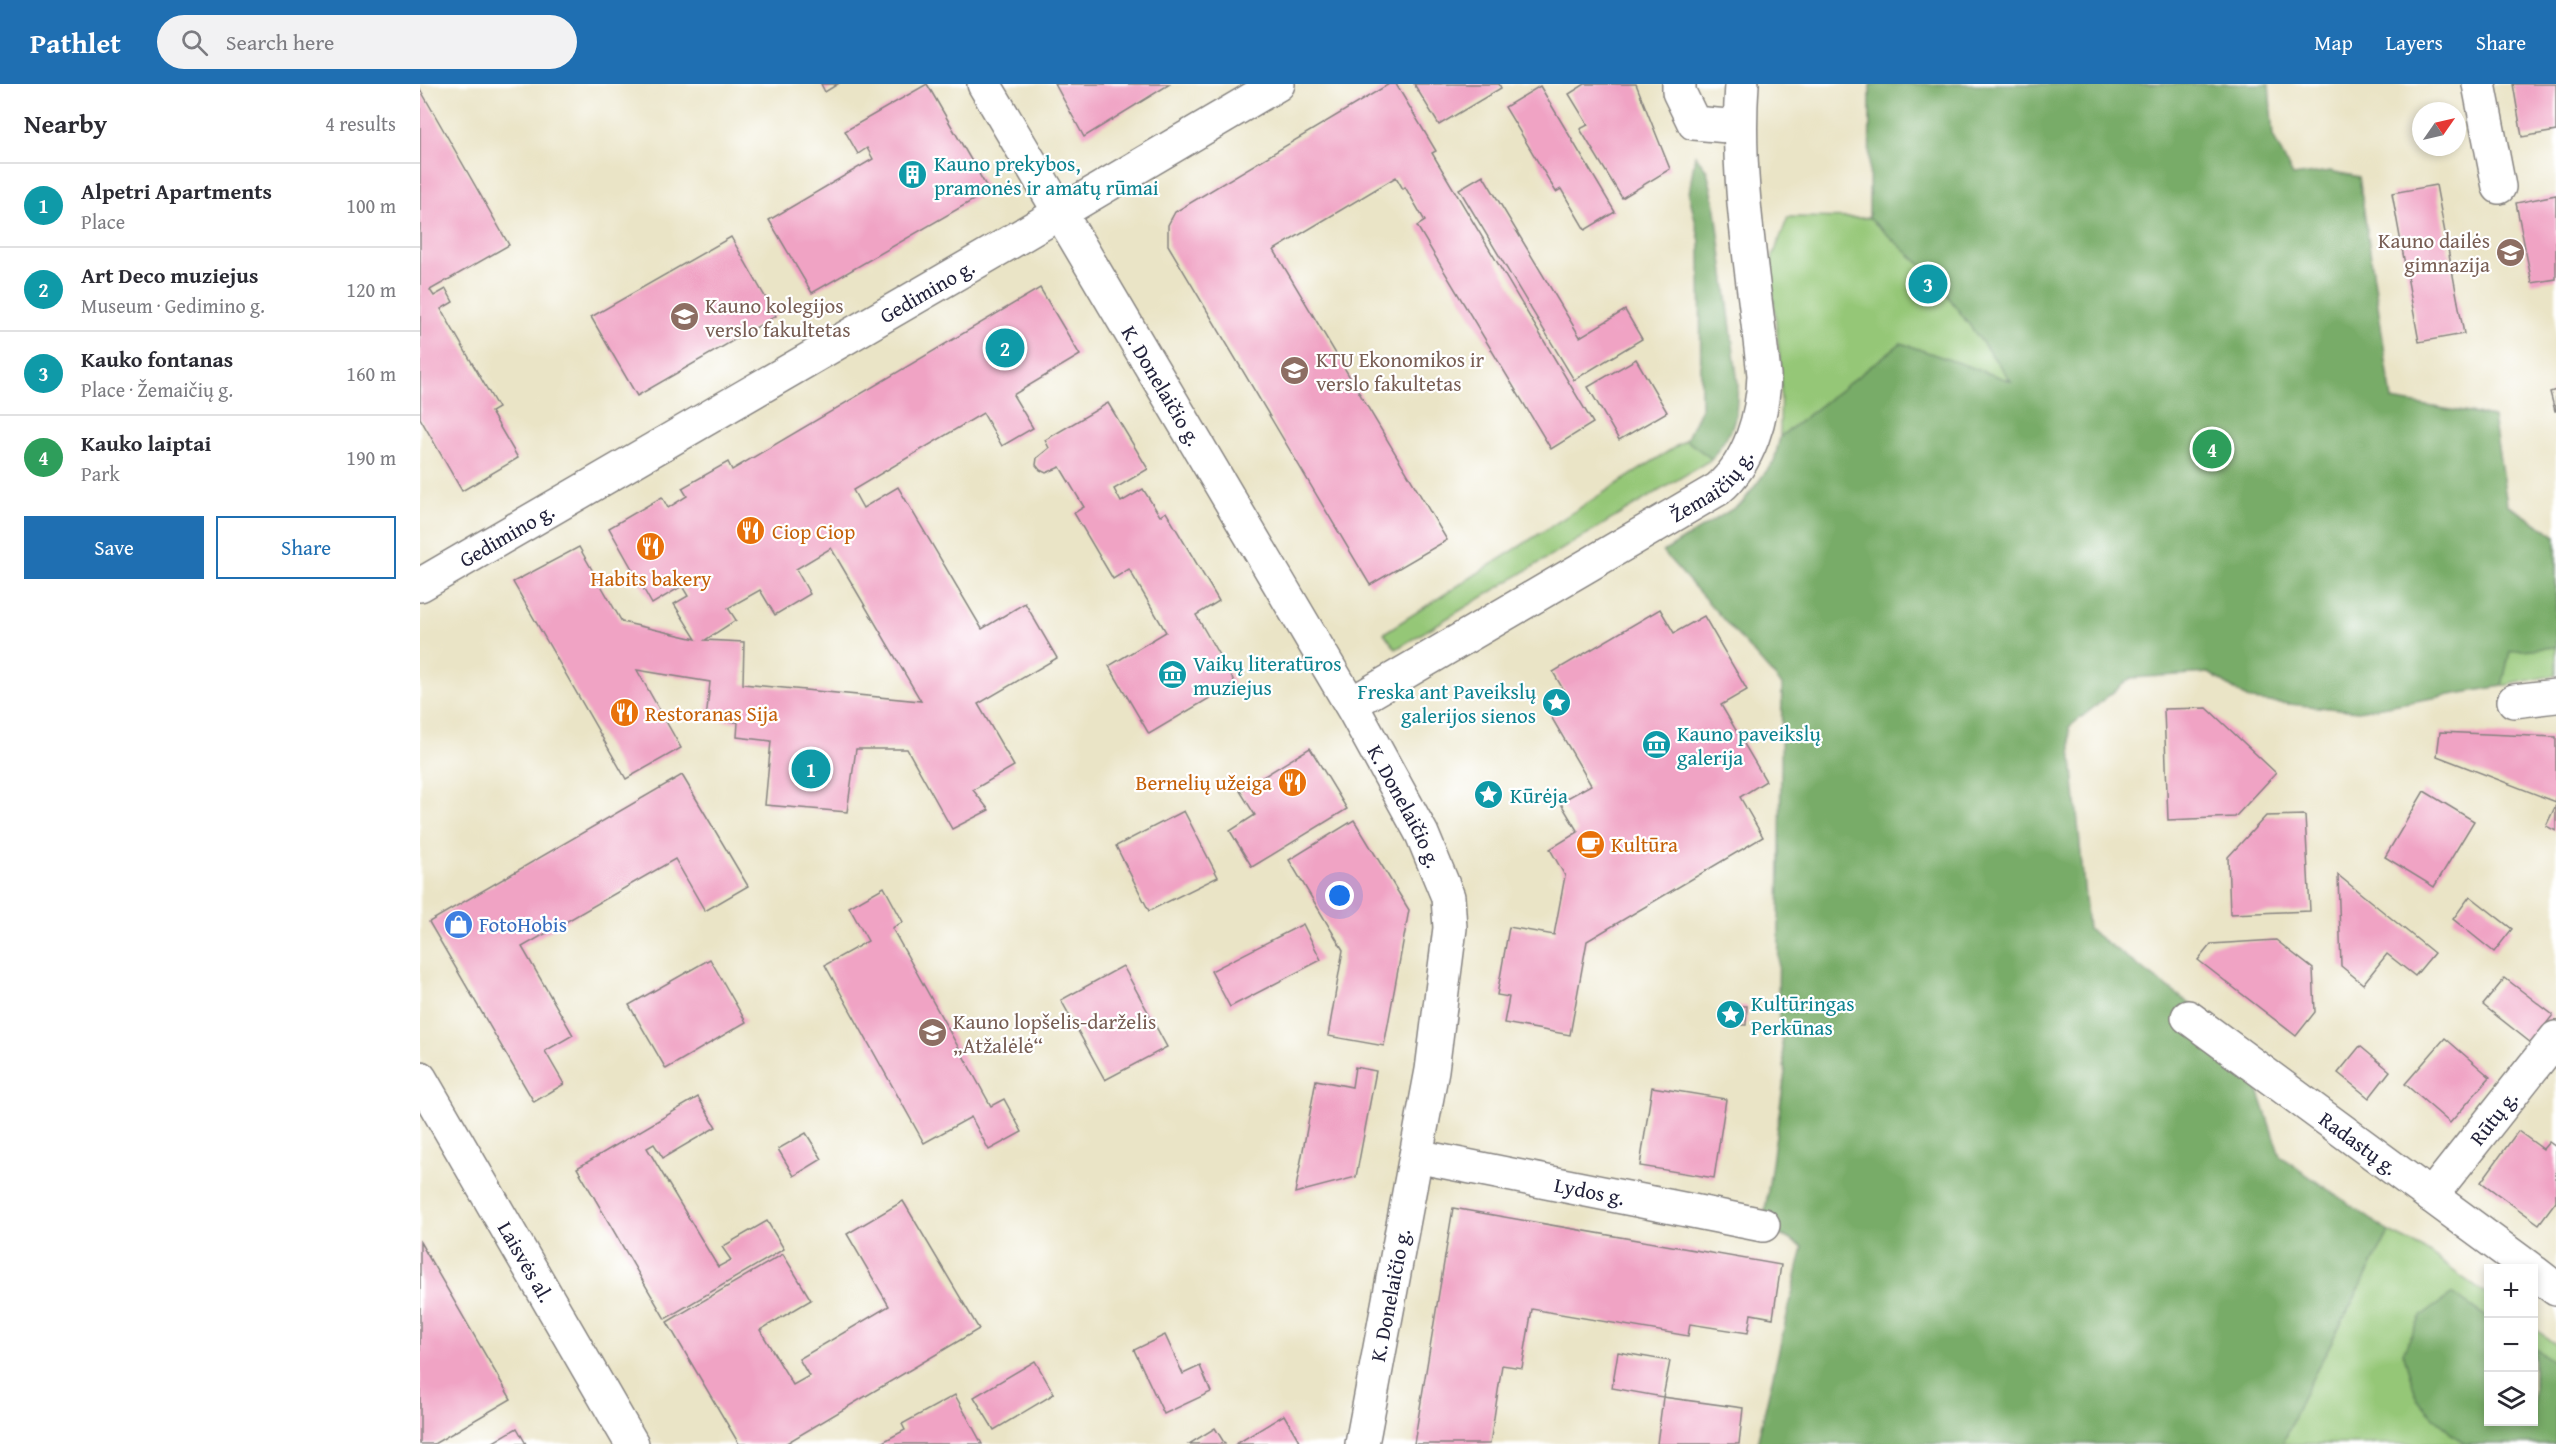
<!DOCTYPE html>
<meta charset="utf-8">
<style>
:root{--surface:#fff;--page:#f2f2f3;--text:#2b2b33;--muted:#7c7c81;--line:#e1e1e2;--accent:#1f6fb2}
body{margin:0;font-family:"Gentium Book Plus",serif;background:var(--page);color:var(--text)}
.controls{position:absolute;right:18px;bottom:18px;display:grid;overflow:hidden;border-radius:0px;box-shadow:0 3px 9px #0003}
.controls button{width:54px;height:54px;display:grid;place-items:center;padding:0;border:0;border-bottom:2px solid var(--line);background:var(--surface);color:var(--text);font:30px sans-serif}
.compass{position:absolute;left:1992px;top:18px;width:54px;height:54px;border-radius:50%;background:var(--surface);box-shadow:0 3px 9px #0003;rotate:56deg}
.you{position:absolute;left:920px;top:812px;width:21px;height:21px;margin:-15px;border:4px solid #fff;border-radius:50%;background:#1a73e8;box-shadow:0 0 0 9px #1a73e833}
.badge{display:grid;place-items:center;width:39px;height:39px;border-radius:50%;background:var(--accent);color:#fff;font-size:20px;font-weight:700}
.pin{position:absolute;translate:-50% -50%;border:3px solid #fff;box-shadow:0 2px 6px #0006}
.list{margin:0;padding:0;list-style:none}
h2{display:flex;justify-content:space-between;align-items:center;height:78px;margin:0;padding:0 24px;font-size:26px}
h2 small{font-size:20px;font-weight:400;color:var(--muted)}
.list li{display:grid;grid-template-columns:39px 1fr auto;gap:18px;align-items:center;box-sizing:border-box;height:84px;padding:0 24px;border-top:2px solid var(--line)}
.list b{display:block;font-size:22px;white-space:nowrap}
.list p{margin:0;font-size:20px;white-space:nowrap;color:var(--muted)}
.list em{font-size:20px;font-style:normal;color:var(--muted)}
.actions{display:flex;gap:12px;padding:18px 24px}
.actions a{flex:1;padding:14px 0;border:2px solid var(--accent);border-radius:0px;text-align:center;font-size:21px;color:var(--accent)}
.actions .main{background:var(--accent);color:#fff}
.icon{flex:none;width:33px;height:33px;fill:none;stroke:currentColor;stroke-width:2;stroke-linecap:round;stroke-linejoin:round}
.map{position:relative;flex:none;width:2136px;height:1360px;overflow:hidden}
header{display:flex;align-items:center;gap:36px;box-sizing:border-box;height:84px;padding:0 30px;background:var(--accent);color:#fff}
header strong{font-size:28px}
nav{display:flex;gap:33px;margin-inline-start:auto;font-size:21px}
.search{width:420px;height:54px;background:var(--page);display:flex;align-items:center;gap:15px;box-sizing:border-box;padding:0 21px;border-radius:33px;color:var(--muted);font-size:22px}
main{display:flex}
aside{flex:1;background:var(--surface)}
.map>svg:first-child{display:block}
</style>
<header>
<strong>Pathlet</strong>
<div class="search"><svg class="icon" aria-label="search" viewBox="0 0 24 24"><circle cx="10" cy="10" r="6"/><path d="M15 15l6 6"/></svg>Search here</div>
<nav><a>Map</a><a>Layers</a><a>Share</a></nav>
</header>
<main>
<aside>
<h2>Nearby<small>4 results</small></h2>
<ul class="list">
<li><span class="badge" style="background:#0f9aa8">1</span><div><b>Alpetri Apartments</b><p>Place</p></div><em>100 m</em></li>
<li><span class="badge" style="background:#0f9aa8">2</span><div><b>Art Deco muziejus</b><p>Museum · Gedimino g.</p></div><em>120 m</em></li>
<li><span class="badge" style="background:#0f9aa8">3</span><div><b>Kauko fontanas</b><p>Place · Žemaičių g.</p></div><em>160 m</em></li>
<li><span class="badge" style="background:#2e9e5b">4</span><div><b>Kauko laiptai</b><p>Park</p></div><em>190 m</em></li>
</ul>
<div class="actions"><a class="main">Save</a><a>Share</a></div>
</aside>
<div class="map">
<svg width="2136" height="1360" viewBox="0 0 2136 1360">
<rect width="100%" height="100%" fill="#fff"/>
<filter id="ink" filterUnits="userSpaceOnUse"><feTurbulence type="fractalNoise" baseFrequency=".0167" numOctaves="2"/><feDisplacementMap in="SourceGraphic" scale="12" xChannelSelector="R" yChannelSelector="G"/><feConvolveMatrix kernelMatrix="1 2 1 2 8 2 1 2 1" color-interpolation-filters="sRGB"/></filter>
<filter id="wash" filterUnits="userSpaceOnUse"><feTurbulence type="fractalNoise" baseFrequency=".008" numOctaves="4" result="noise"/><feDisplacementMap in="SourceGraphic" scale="24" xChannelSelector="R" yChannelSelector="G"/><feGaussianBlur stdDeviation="1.35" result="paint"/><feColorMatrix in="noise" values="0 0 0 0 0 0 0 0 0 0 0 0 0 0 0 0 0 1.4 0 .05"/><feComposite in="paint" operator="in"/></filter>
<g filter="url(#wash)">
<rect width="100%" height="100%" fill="#eae4c6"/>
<g fill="#95c777" stroke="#5c7459" stroke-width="1.5">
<path d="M1368 133 1449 134 1560 167 2136 461V591L2082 602 1992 567 1592 298 1481 259 1360 353 1361 289 1350 180Z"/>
<path d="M1266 356 1292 375 976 565 964 549Z"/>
<path d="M1969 1148 2002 1164 2068 1212V1338H2114V1244L2136 1261V1360H1863L1881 1316Z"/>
</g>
<g fill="#78ac68" stroke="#4d6752" stroke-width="1.5">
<path d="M1450 0H1849L1853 52 1873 92 1910 87 1939 93 1972 316 2073 333 2087 420 2136 452V563L2090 567 2082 602 1938 627 1830 616 1789 589 1711 594 1649 643 1668 845 1822 958 1860 1072 1969 1148 1881 1316 1863 1360H1337L1383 1163 1343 1141 1365 988 1358 923 1362 601 1243 468 1322 419 1354 377 1360 353 1481 259 1591 297 1512 191 1449 134Z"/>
<path d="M1275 71 1287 86 1296 126 1318 300 1316 330 1311 346 1292 375 1266 356 1281 324 1280 158 1269 110Z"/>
<path d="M2033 1210 2068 1234V1338H2114V1264L2136 1280V1360H2045L2030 1349 1997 1315 1983 1268 2002 1231Z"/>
</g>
<g id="blocks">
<g fill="#f0a3c4" fill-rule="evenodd">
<path d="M401 0H418L405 8Z"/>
<path d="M507 0 569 107 392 209 349 136 453 75 447 64 438 70 425 47Z"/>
<path d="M635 0H750L664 53Z"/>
<path d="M969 0H976L1016 67 1012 69 1173 339 1131 365 997 142 1005 137 985 103 983 105 976 93 854 166 1027 456 950 501 748 161V141L755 128Z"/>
<path d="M994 0H1079L1081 4 1019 41Z"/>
<path d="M1165 0H1216L1250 85 1202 114 1160 45 1168 41 1149 10Z"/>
<path d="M2093 0H2136V47L2102 53Z"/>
<path d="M1120 2 1195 128 1165 146 1141 105 1136 108 1085 23Z"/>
<path d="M0 5 89 161 10 206 14 212 26 205 33 218 21 225 78 324 71 328 98 374 42 407 0 334Z"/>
<path d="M1063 91 1160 253 1205 226 1222 255 1154 296 1039 105Z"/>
<path d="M2016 101 2044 250 1999 258 1972 109Z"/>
<path d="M2136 111V195L2112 199 2096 119Z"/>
<path d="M311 153 356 232 217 312 171 233Z"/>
<path d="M620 204 660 271 593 311 613 344 582 362 563 329 433 406 443 424 478 403 562 545 605 519 637 574 558 620 594 682 553 706 569 726 532 745 487 665H436L427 728 345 721 351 657 317 653 318 638 286 636 290 598 217 586 261 664 206 695 93 498 159 463 202 538 276 555 254 520 268 512 262 502 232 520 189 444 242 413 248 424 267 412 262 404 308 378 312 386ZM411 464 501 617 323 600 324 558 285 556 316 536 308 524 340 506 355 531 390 510 376 485Z"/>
<path d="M1216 275 1247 328 1199 356 1168 303Z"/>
<path d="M2136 306V327H2135L2130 308Z"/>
<path d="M688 319 728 385 694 405 701 418 723 405 740 432 746 428 799 517 776 531 815 599 729 650 689 582 746 548 709 485 693 495 654 429 664 423 640 383 626 389 620 386 616 381 617 374 629 364 625 356Z"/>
<path d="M1240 525 1254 549 1284 532 1327 606 1301 621 1346 697 1320 713 1343 753 1167 857 1150 951 1084 939 1089 913 1077 911 1089 843 1134 851 1145 792 1130 765 1158 748 1140 718 1171 701 1126 624 1147 612 1133 588Z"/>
<path d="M1787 624 1856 689 1815 733 1748 736 1744 625Z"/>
<path d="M2020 648 2136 653V718L2017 672Z"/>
<path d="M890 664 927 725 832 783 810 747 835 731 820 707Z"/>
<path d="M262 691 328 802 285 827 255 775 102 863 153 951 125 967 144 1000 114 1018 9 838Z"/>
<path d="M2004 707 2054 737 2014 803 1965 773Z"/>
<path d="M2136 721V747L2126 742Z"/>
<path d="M764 727 798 793 729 827 696 762Z"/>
<path d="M1885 731 1890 827 1810 830 1808 773 1846 732Z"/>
<path d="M934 736 989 826 964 962 908 952 923 866 869 776Z"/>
<path d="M1918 791 2014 869 1995 892 1967 870 1943 900 1921 882Z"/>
<path d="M464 803 483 838 472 844 571 1022 584 1015 602 1048 569 1066 551 1033 504 1059 405 881 448 857 429 823Z"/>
<path d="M2050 812 2092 845 2074 868 2033 835Z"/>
<path d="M883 840 901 876 810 923 791 887Z"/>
<path d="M1856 856 1893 885 1895 928 1876 952 1778 876 1791 860Z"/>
<path d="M290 875 326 938 246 985 209 921Z"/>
<path d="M703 882 747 963 685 996 641 916Z"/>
<path d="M2085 894 2133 931 2111 959 2063 921Z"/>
<path d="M1311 922H1327L1326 941H1310Z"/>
<path d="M2025 954 2070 993 2030 1039 1985 1000Z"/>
<path d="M1940 962 1970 987 1949 1014 1918 989Z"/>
<path d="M935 983 956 987 936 1093 875 1109 896 996 932 1003Z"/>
<path d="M1232 1003 1306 1015 1294 1094 1220 1082Z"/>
<path d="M278 1013 296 1043 243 1074 234 1060 227 1064 298 1183 311 1176 302 1163 347 1137 364 1165 245 1235 157 1084Z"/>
<path d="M2098 1047 2123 1065 2129 1058 2136 1063V1117L2119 1140 2061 1098Z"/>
<path d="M386 1049 402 1075 374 1092 358 1065Z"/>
<path d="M483 1117 559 1245 365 1360H319L247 1238 363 1170 391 1216 340 1246 373 1301 389 1292 379 1275 469 1222 427 1150Z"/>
<path d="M1033 1124 1361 1181 1353 1234 1331 1230 1328 1249 1270 1240 1268 1252 1112 1225 1102 1284 1082 1281 1070 1360H994Z"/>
<path d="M0 1158 91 1315 14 1360H0Z"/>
<path d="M745 1251 763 1290 780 1282 791 1308 744 1330 714 1266Z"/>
<path d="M1198 1268 1250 1277 1243 1313 1323 1324 1319 1360H1237L1243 1313 1192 1304Z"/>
<path d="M615 1277 634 1310 574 1346 554 1313Z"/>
<path d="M535 1311 562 1360H459L485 1346 482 1340Z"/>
<path d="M864 1331 881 1360H816Z"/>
<path d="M97 1344 106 1360H70Z"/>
<path d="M795 1344 805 1360H769Z"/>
</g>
</g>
</g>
<g filter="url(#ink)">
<use href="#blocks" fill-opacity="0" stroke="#868380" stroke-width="1.5"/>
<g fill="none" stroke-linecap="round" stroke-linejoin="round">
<defs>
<g id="minor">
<path id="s1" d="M564 0 934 626 1002 750 1028 813 1030 844 1012 986 942 1360"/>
<path d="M1259 0V8L1274 39 1319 43"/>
<path d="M2059 0 2079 103"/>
<path id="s2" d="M0 501 589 159 858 0"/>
<path d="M2094 617 2136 612"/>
<path id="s3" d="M931 620 1298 405C1330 378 1343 332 1344 291 1334 194 1315 98 1322 0"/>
<path id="s4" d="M1768 933 2109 1184"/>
<path id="s5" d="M0 994 212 1360"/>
<path id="s6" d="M996 1072 1343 1141"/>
<path id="s7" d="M2011 1112 2136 954"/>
<path d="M2114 1188 2136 1205"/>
</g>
</defs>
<use href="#minor" stroke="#868380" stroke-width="36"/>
<use href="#minor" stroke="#fff" stroke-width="33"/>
</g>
</g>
<defs>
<symbol id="building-disc" viewBox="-11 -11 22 22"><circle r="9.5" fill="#0f9aa8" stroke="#fff"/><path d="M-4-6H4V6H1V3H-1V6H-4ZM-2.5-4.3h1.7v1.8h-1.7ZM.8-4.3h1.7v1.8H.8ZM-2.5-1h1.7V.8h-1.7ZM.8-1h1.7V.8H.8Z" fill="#fff"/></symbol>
<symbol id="school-disc" viewBox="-11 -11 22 22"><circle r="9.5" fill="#8d6e63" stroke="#fff"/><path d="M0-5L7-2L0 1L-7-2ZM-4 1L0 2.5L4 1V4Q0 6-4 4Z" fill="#fff"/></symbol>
<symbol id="university-disc" viewBox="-11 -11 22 22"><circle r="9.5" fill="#8d6e63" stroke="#fff"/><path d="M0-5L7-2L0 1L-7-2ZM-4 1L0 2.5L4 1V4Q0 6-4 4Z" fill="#fff"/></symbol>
<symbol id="restaurant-disc" viewBox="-11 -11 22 22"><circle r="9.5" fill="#e8710a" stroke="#fff"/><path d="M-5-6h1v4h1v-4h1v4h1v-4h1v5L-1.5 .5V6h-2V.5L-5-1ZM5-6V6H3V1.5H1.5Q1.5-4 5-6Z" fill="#fff"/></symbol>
<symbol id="museum-disc" viewBox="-11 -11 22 22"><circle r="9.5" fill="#0f9aa8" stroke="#fff"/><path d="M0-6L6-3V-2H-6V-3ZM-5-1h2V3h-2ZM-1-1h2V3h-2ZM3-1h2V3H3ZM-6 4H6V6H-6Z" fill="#fff"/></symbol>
<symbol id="sight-disc" viewBox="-11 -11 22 22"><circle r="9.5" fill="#0f9aa8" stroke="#fff"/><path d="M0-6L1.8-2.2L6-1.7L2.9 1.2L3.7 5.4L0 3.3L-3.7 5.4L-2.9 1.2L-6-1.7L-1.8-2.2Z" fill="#fff"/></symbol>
<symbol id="cafe-disc" viewBox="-11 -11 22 22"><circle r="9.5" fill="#e8710a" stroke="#fff"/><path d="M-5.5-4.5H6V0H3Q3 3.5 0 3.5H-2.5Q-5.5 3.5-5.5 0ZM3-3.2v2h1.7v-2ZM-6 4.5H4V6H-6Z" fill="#fff"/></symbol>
<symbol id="shop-disc" viewBox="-11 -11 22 22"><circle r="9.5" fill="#3f7fe0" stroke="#fff"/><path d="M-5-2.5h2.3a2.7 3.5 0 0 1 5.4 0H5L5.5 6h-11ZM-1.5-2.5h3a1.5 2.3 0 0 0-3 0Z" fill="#fff"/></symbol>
</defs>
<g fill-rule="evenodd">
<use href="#building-disc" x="476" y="74" width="33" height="33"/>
<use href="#school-disc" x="2074" y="152" width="33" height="33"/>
<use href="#university-disc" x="248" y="216" width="33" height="33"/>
<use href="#university-disc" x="858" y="270" width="33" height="33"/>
<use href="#restaurant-disc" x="314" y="430" width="33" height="33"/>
<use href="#restaurant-disc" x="214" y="446" width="33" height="33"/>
<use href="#museum-disc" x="736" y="574" width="33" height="33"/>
<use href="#sight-disc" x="1120" y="602" width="33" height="33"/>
<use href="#restaurant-disc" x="188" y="612" width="33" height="33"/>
<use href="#museum-disc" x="1220" y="644" width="33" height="33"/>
<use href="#restaurant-disc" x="856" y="682" width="33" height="33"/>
<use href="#sight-disc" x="1052" y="694" width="33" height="33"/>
<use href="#cafe-disc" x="1154" y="744" width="33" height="33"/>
<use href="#shop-disc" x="22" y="824" width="33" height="33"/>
<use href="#sight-disc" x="1294" y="914" width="33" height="33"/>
<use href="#school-disc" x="496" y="932" width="33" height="33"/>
</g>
<g text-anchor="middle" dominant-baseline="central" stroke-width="4.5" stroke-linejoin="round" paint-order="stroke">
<g font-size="21" fill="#0d838f" stroke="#fff" text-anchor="start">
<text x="514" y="79">Kauno prekybos,<tspan x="514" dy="24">pramonės ir amatų rūmai</tspan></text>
<text x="773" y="579">Vaikų literatūros<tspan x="773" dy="24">muziejus</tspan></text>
<text x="1116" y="607" text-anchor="end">Freska ant Paveikslų<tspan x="1116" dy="24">galerijos sienos</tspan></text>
<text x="1257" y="649">Kauno paveikslų<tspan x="1257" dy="24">galerija</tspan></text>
<text x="1090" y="711">Kūrėja</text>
<text x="1331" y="919">Kultūringas<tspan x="1331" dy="24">Perkūnas</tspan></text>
</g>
<g font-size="21" fill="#785e54" stroke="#fff" text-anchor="start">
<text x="2070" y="156" text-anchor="end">Kauno dailės<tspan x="2070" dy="24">gimnazija</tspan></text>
<text x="285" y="221">Kauno kolegijos<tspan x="285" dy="24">verslo fakultetas</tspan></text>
<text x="896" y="275">KTU Ekonomikos ir<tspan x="896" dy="24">verslo fakultetas</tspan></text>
<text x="533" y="937">Kauno lopšelis-darželis<tspan x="533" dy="24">„Atžalėlė“</tspan></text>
</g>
<g font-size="21" fill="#22223b" stroke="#fff">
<text stroke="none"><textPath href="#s2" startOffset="586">Gedimino g.</textPath></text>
<text stroke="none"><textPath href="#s1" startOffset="350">K. Donelaičio g.</textPath></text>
<text stroke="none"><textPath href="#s3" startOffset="422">Žemaičių g.</textPath></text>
<text stroke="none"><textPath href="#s2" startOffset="100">Gedimino g.</textPath></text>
<text stroke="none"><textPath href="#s1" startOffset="836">K. Donelaičio g.</textPath></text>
<text stroke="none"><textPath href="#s7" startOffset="100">Rūtų g.</textPath></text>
<text stroke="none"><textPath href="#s4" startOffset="212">Radastų g.</textPath></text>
<text stroke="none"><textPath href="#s6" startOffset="177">Lydos g.</textPath></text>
<text stroke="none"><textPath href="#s5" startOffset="212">Laisvės al.</textPath></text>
<text transform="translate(970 1211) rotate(-79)">K. Donelaičio g.</text>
</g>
<g font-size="21" fill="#c56008" stroke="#fff" text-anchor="start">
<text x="352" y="447">Ciop Ciop</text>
<text x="231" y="494" text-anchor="middle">Habits bakery</text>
<text x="225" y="629">Restoranas Sija</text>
<text x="852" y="698" text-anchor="end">Bernelių užeiga</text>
<text x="1191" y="760">Kultūra</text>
</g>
<g font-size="21" fill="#366cbe" stroke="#fff" text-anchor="start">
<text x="59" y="840">FotoHobis</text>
</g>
</g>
</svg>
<div class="controls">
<button>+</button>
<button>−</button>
<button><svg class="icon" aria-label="layers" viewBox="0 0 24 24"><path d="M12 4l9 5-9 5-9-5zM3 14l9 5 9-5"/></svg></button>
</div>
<svg class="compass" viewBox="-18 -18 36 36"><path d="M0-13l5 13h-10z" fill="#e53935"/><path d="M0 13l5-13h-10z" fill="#7c7c81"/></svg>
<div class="you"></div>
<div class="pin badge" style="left:391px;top:685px;background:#0f9aa8">1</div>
<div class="pin badge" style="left:585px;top:264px;background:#0f9aa8">2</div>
<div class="pin badge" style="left:1508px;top:200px;background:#0f9aa8">3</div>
<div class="pin badge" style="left:1792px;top:365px;background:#2e9e5b">4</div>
</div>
</main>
